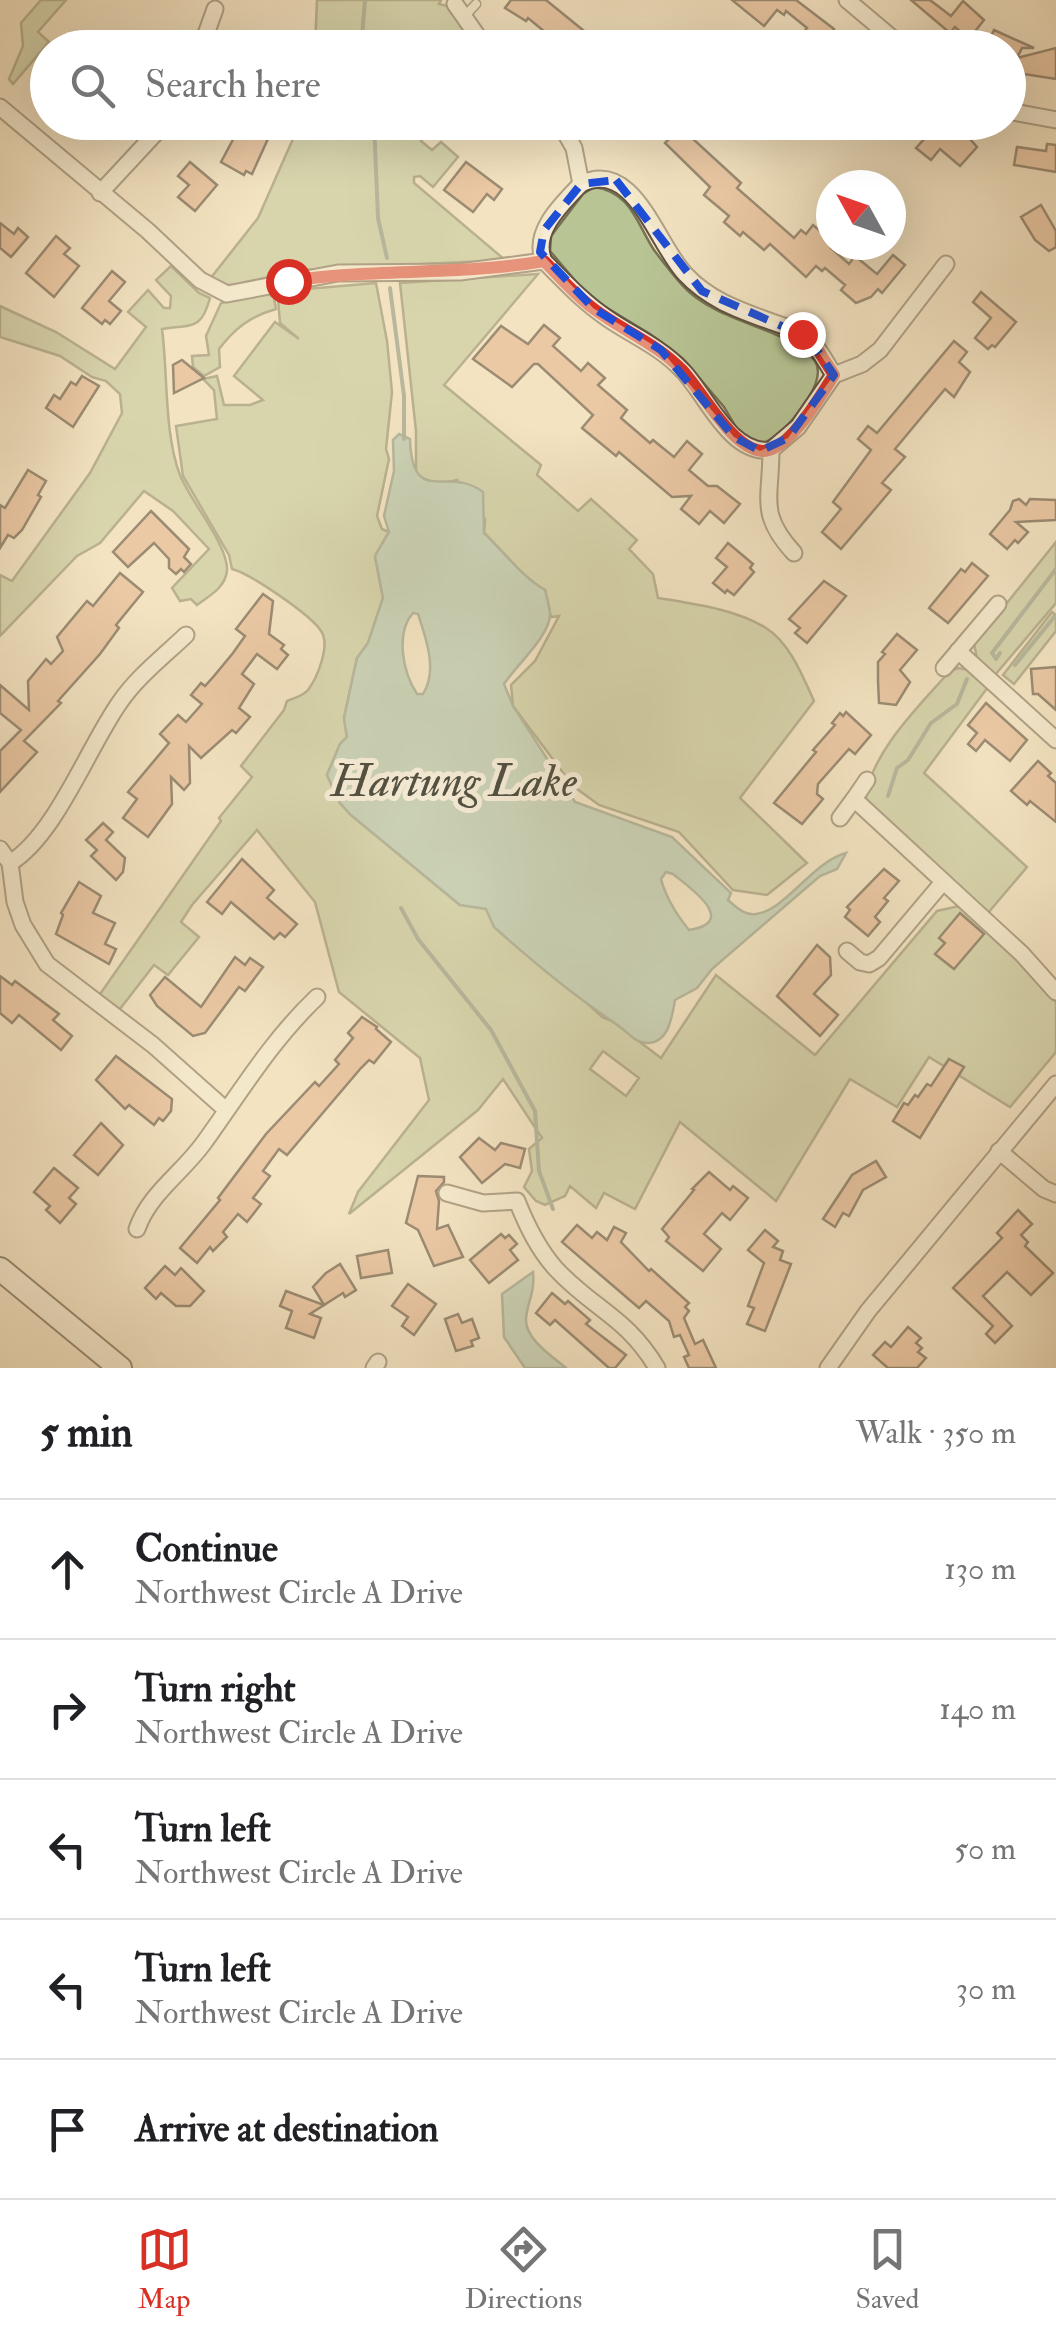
<!DOCTYPE html>
<meta charset="utf-8">
<style>
:root{--surface:#fff;--page:#f6f6f6;--text:#202124;--muted:#757577;--line:#e0e0e0;--accent:#d93025}
body{margin:0;font-family:"IM FELL Double Pica",serif;background:var(--page);color:var(--text)}
.compass{position:absolute;left:816px;top:170px;width:90px;height:90px;border-radius:50%;background:var(--surface);box-shadow:0 10px 40px #0002;rotate:310deg}
.stop{position:absolute;width:30px;height:30px;margin:-22px;border:8px solid #d93025;border-radius:50%;background:#fff}
.stop.end{background:#d93025;border-color:#fff;box-shadow:0 2px 10px #0008}
.list{margin:0;padding:0;list-style:none}
h2{display:flex;justify-content:space-between;align-items:center;height:130px;margin:0;padding:0 40px;font-size:42px}
h2 small{font-size:32px;font-weight:400;color:var(--muted)}
.list li{display:grid;grid-template-columns:65px 1fr auto;gap:30px;align-items:center;box-sizing:border-box;height:140px;padding:0 40px;border-top:2px solid var(--line)}
.list b{display:block;font-size:38px;white-space:nowrap}
.list p{margin:0;font-size:32px;white-space:nowrap;color:var(--muted)}
.list em{font-size:32px;font-style:normal;color:var(--muted)}
.icon{flex:none;width:55px;height:55px;fill:none;stroke:currentColor;stroke-width:2;stroke-linecap:round;stroke-linejoin:round}
.map{position:relative;flex:none;width:1056px;height:1368px;overflow:hidden}
.search{position:absolute;background:var(--surface);box-shadow:0 10px 40px #0002;left:30px;right:30px;top:30px;height:110px;display:flex;align-items:center;gap:25px;box-sizing:border-box;padding:0 35px;border-radius:55px;color:var(--muted);font-size:38px}
.sheet{height:830px;background:var(--surface)}
nav{display:flex;justify-content:space-around;align-items:center;box-sizing:border-box;height:140px;border-top:2px solid var(--line);background:var(--surface);font-size:28px;color:var(--muted)}
nav a{display:grid;justify-items:center;gap:5px}
nav .on{color:var(--accent)}
.map>svg:first-child{display:block}
</style>
<div class="map">
<svg width="1056" height="1368" viewBox="0 0 1056 1368">
<rect width="100%" height="100%" fill="#f3e3c1"/>
<filter id="stains"><feTurbulence type="fractalNoise" baseFrequency=".002" numOctaves="4"/><feColorMatrix values="0 0 0 0 .2 0 0 0 0 .09 0 0 0 0 .02 0 0 0 .5 -.17"/></filter>
<radialGradient id="worn" r=".72"><stop offset=".6" stop-color="#630" stop-opacity="0"/><stop offset="1" stop-color="#630" stop-opacity=".3"/></radialGradient>
<g fill="#b8c494" stroke="#757354" stroke-width="2.5" fill-rule="evenodd">
<path d="M41 0H66L38 32 49 42 13 84 9 79 23 46 21 23Z"/>
<path d="M317 0H441L439 4 447 6 465 32 453 47H315Z"/>
<path d="M300 123H429L423 130 421 141 432 150 441 142 458 157 433 187 420 176 414 177V183L505 260 300 270 233 285H220L210 279 258 218Z"/>
<path d="M594 187C631 192 636 222 654 250 663 262 673 275 683 286 717 324 794 329 815 361 822 372 815 387 809 397 797 417 782 434 761 445L740 434 724 407 683 359 650 334 589 297 550 251 551 236 583 194Z"/>
<path d="M171 266 199 293 210 298C201 331 192 324 162 329 168 374 164 434 180 475 190 501 229 546 227 571 225 588 209 596 197 605L191 599 180 601 172 588 209 549 173 511 144 491 100 543 77 556 0 636V575L12 581 90 473 122 413 120 394 106 381 92 377 60 356 0 337V306L56 332 115 369 146 327 128 312 148 290 164 308H170L171 296 156 280Z"/>
<path d="M538 274 444 385 541 465 537 475 578 511 591 499 637 540 629 549 653 574 658 598C694 604 735 609 766 628 790 643 803 677 814 701L740 798 807 863 767 895 733 890 679 832 599 805 573 786 513 706 511 685 535 661 559 616 551 617 545 590C523 578 504 552 484 533L485 519 457 480C442 483 428 487 416 475V431L400 283Z"/>
<path d="M376 283 387 341 392 392 386 449 389 459 377 516 382 529 389 532 375 556 383 598 368 643 357 658 344 718 347 737 340 744 327 775 340 803 351 815 460 905 479 906 486 909 602 1017 612 1021 661 1058 716 975 815 1055 937 911 959 906 1012 954 1056 1002V1052L1010 1107 929 1057 897 1107 850 1079 776 1201 680 1122 635 1209 604 1193 596 1208 570 1186 565 1196 545 1205 536 1201 524 1187 532 1171 529 1149 542 1138 503 1079 478 1110 349 1214 358 1192 429 1100 420 1058 339 992 315 902 257 830 192 905 181 922 199 937 168 975 154 965 120 1009 98 997 221 821 219 818 252 777 241 766 284 710 287 701C294 698 303 696 308 690 317 678 331 645 321 631 311 615 251 574 232 569L229 555 183 476 176 426 217 419 214 390 203 379 217 376 224 405H250L263 400 234 376 275 322 299 339 280 323 278 299 283 291ZM603 1051 639 1078 626 1096 590 1069Z"/>
<path d="M273 293 271 296 274 298 276 309C251 316 235 328 219 349L220 367 204 376 193 367 192 356 209 355 206 336 221 303Z"/>
<path d="M1056 542V603L995 675 977 658 974 644Z"/>
<path d="M1052 612 1056 615V631L1014 684 1003 675Z"/>
<path d="M958 668 969 670 988 687 924 773 1027 867 988 913 866 799C869 754 921 704 949 672Z"/>
</g>
<g fill="#9dbfac" stroke="#728070" stroke-width="2.5" fill-rule="evenodd">
<path d="M399 434 410 439C412 508 448 465 483 492L484 533C504 552 523 578 545 590 547 598 550 608 550 615 550 635 516 666 504 684L513 706 575 802 672 837 731 893 728 900C736 907 745 916 756 914 785 911 812 862 846 853L837 869 820 876 712 969 697 988 675 1000C672 1016 669 1042 649 1043 634 1044 628 1031 616 1024 573 995 533 962 494 927L486 909 460 905 351 815 340 803 327 775 340 744 347 737 344 718 357 658 368 643 383 598 375 556 389 532 384 516 394 471 393 440ZM413 613 418 614C426 638 438 671 423 694H417C403 673 395 633 413 613ZM666 872 673 874C689 887 740 922 689 930 676 914 666 898 661 879Z"/>
<path d="M533 1272C535 1294 527 1302 526 1319 525 1339 552 1356 566 1368H525L504 1337 502 1294Z"/>
</g>
<g fill="none" stroke-linecap="round" stroke-linejoin="round">
<g stroke="#728070" stroke-width="4">
<path d="M361 48 365 0"/>
<path d="M374 122 378 218 387 258"/>
<path d="M390 288 404 396V439"/>
<path d="M992 653 1056 569"/>
<path d="M992 653 996 659 1000 653"/>
<path d="M1015 665 1055 616"/>
<path d="M888 796 897 768 908 760 931 723 957 704 967 679"/>
<path d="M401 908 418 939 491 1030 535 1111 539 1171 553 1209"/>
</g>
</g>
<g fill="#e2a884" stroke="#322215" stroke-width="2.5">
<path d="M511 0H546L605 48H551L556 41 528 18 526 21 505 8Z"/>
<path d="M732 0H796L834 29 817 48 802 34 807 28 786 11 784 15 777 10 764 26Z"/>
<path d="M911 0H930L951 16 963 1 984 20 969 39 955 27 950 33Z"/>
<path d="M994 30 1034 48H1022L1017 58 1056 48V79L1011 72 1008 77V48H986Z"/>
<path d="M219 122H258L272 130 252 174 246 171 244 175 221 162 237 132Z"/>
<path d="M654 122H708L693 139 741 183 737 188 794 238 801 230 806 234 813 225 831 240V248L849 264 855 256 877 274 893 255 905 265 882 293 878 289 871 297 856 303 841 290 845 285 825 268 822 271 816 266 806 277 770 244 764 250 743 232 740 236 724 222 729 216 704 195 710 187 665 143 670 138Z"/>
<path d="M909 122H955L977 147 960 166 940 149 931 160 916 148 926 137Z"/>
<path d="M1047 144 1056 145V172L1014 165 1017 147 1046 151Z"/>
<path d="M190 162 217 185 195 211 178 197 189 185 178 176Z"/>
<path d="M466 162 502 189 494 200 487 194 473 212 444 190Z"/>
<path d="M1041 205 1056 231V247L1049 251 1035 240 1021 217Z"/>
<path d="M0 223 14 234 18 228 28 237 11 257 0 248Z"/>
<path d="M56 236 70 248 64 254 79 266 54 297 26 273Z"/>
<path d="M112 271 125 282 109 301 121 311 110 324 105 320 102 324 82 308Z"/>
<path d="M981 292 1016 322 995 347 992 345 988 349 975 338 991 318 973 302Z"/>
<path d="M544 325 560 338 553 346 581 371 588 363 605 378 598 385 627 410 621 418 650 443 653 440 674 457 687 441 702 454 689 470 708 486H717L740 504 724 523 710 511 699 524 681 509 691 496 672 497 619 452 616 456 582 428 593 415 538 364H534L512 387 473 359 501 326 528 344Z"/>
<path d="M954 341 967 352 959 362 970 372 954 397 945 389 895 449 905 457 882 483 891 490 841 549 822 532 841 509 833 502 871 450 858 439 868 426 877 433Z"/>
<path d="M182 360 204 378 174 393 173 365Z"/>
<path d="M82 376 99 386 73 427 46 408 54 395 60 399 71 382 76 385Z"/>
<path d="M28 470 46 481 38 495 41 497 22 530 14 538 8 535 0 548V505L5 508Z"/>
<path d="M1019 499 1026 505 1030 499 1056 500V520L1016 522 1028 532 1018 543 1015 540 1007 549 990 534 1010 510 1013 501Z"/>
<path d="M151 511 189 549 184 557 191 564 184 572 181 569 176 574 169 568V559L154 543 128 567 113 552Z"/>
<path d="M728 543 753 564 750 568 754 572 734 595 727 590 725 593 713 583 727 567 716 558Z"/>
<path d="M972 563 988 576 948 623 929 608 961 569 965 572Z"/>
<path d="M120 573 143 592 116 625 119 628 100 654 58 701 61 703 24 741 37 752 0 792V751L21 730 0 713V685L29 710 28 681 46 659 51 664 63 651 57 637 87 601 93 606Z"/>
<path d="M824 581 846 596 807 643 795 633 800 628 789 619Z"/>
<path d="M263 594 273 601 269 634 284 645 281 649 288 655 277 669 257 654 242 674 254 684 239 708 250 717 236 733 232 730 201 758 189 746 190 783 184 790 171 777 172 804 148 837 123 818 137 799 128 792 169 743 160 734 178 715 186 722 202 704 191 695 201 683 205 686 214 676 233 653 245 636 236 629Z"/>
<path d="M897 634 917 650 900 670 910 682 896 705 879 703 878 681V662L885 654 882 652Z"/>
<path d="M1056 667V710L1038 694H1033L1031 669Z"/>
<path d="M986 703 1027 740 1010 761 985 740 976 751 968 744 977 733 968 725Z"/>
<path d="M846 712 871 735 855 754 849 749 818 784 817 794 823 799 802 824 774 803 816 752 813 750 835 725 832 723 840 713 843 716Z"/>
<path d="M1038 761 1051 773 1048 776 1056 783V822L1030 801 1027 805 1011 791Z"/>
<path d="M103 823 113 832 106 840 125 858 123 872 116 880 91 856 97 850 86 840Z"/>
<path d="M242 859 274 890 267 898 297 924 285 937 280 933 274 939 231 902 222 914 207 902Z"/>
<path d="M884 869 899 881 884 898 888 901 875 917 880 922 868 936 845 917 850 910 847 907Z"/>
<path d="M79 882 101 896 93 913 115 923 105 944 116 949 109 964 56 934 63 915 61 913Z"/>
<path d="M960 913 984 934 954 969 935 954 945 943 939 938Z"/>
<path d="M817 945 830 957 831 975 814 994 838 1015 820 1036 777 996Z"/>
<path d="M235 957 245 965 250 958 263 967 245 991 239 987 205 1033 193 1036 157 1006 150 995 165 977 201 1007Z"/>
<path d="M0 976 12 985 15 981 59 1014 53 1020 72 1036 61 1050 19 1015 12 1023 0 1013Z"/>
<path d="M362 1017 377 1027 376 1029 391 1042 374 1063 369 1060 361 1068 287 1155 279 1149 263 1171 270 1176 253 1198 261 1204 247 1222 238 1214 223 1232 227 1237 213 1251 210 1247 197 1263 180 1248 220 1200 218 1198 266 1134 315 1082 319 1086 339 1064 335 1060 353 1038 348 1033Z"/>
<path d="M116 1056 172 1099 171 1111 163 1121 159 1118 154 1125 129 1105 125 1109 96 1080Z"/>
<path d="M949 1059 964 1067 920 1138 893 1121 904 1103 908 1105 915 1095 918 1097 927 1084 931 1086Z"/>
<path d="M101 1123 123 1145 98 1175 74 1155Z"/>
<path d="M479 1138 495 1150 501 1143 525 1149 520 1168 505 1164 482 1183 460 1157Z"/>
<path d="M876 1161 886 1177 863 1190 849 1216 843 1213 835 1227 823 1219 852 1175Z"/>
<path d="M54 1168 78 1188 69 1198 76 1204 60 1223 46 1210 50 1206 34 1192Z"/>
<path d="M709 1172 730 1190 733 1186 748 1198 730 1220 722 1213 704 1234 721 1249 703 1271 666 1241 669 1237 662 1229 694 1190 692 1189Z"/>
<path d="M418 1176 444 1177V1182L436 1191 439 1201 437 1229 448 1225 463 1257 434 1266 418 1230 406 1223Z"/>
<path d="M1018 1210 1032 1224 1021 1235 1028 1242 1025 1246 1053 1273 1031 1295 1007 1272 983 1296 1012 1326 995 1343 986 1334 993 1326 953 1288 1002 1238 997 1233Z"/>
<path d="M577 1225 592 1238 597 1232 607 1240 614 1227 626 1233 621 1242 649 1271 651 1269 689 1303 685 1307 689 1311 684 1318 695 1344 703 1340 716 1368H689L684 1357 689 1355 680 1335 674 1337 669 1321 646 1301 639 1308 562 1242Z"/>
<path d="M765 1230 778 1241 773 1247 783 1251 780 1260 791 1264 765 1331 747 1324 754 1308 748 1306 764 1263 748 1250Z"/>
<path d="M501 1234 505 1238 509 1235 517 1244 510 1250 518 1260 489 1283 470 1260Z"/>
<path d="M388 1250 392 1273 361 1278 357 1256Z"/>
<path d="M340 1264 356 1290 345 1297 343 1293 324 1305 313 1287 326 1273Z"/>
<path d="M165 1266 175 1275 181 1268 204 1291 190 1306H176L161 1293 156 1299 145 1288Z"/>
<path d="M408 1284 436 1304 414 1335 402 1326 408 1317 392 1306Z"/>
<path d="M286 1291 324 1305 310 1314 321 1318 314 1338 286 1328 292 1311 280 1306Z"/>
<path d="M552 1293 565 1304 568 1301 590 1320 586 1324 626 1355 615 1368H609L555 1320 550 1325 536 1313Z"/>
<path d="M458 1314 462 1323 472 1319 479 1338 471 1341 473 1346 456 1351 445 1319Z"/>
<path d="M908 1327 921 1338 916 1343 922 1348 918 1352 926 1358 917 1368H888L873 1355 885 1342 891 1347Z"/>
</g>
<g fill="none" stroke-linecap="round" stroke-linejoin="round">
<defs>
<path id="lane" d="M463 18 476 4"/>
<g id="street">
<path d="M847 0 904 48"/>
<path d="M455 4 486 48"/>
<path d="M201 48 215 9"/>
<path d="M0 107 148 231 200 280 227 294 338 273 460 272 544 261"/>
<path d="M1008 111 1056 120"/>
<path d="M559 122 574 148 581 184C634 158 656 243 685 274 709 300 739 310 772 322 784 326 797 330 807 338 819 347 826 363 834 375"/>
<path d="M581 184C563 203 531 232 544 261 564 281 583 302 607 318 633 336 661 347 683 371 707 396 730 455 771 450 771 499 758 514 794 553"/>
<path d="M100 193 166 122"/>
<path d="M771 450 798 427 834 375 862 364 880 350 946 264"/>
<path d="M958 651 1056 740"/>
<path d="M944 668 998 604"/>
<path d="M854 799 867 780"/>
<path d="M840 818 854 799 1022 954 1056 992"/>
<path d="M0 849 10 863 15 902 23 925 47 964 153 1045 225 1109"/>
<path d="M10 863C56 835 88 747 120 702 137 677 164 656 186 635"/>
<path d="M847 951 860 962 869 964 879 958 943 882"/>
<path d="M999 1151 1044 1189 1056 1194"/>
<path d="M447 1193 483 1203 517 1201C527 1226 538 1249 556 1269 593 1309 627 1317 657 1368"/>
<path d="M137 1229C149 1194 181 1174 203 1144 240 1093 270 1042 317 997"/>
<path d="M374 1368 378 1362"/>
<path d="M828 1368 868 1311 1056 1084"/>
</g>
<path id="secondary" d="M0 1269 120 1368"/>
</defs>
<use href="#lane" stroke="#625240" stroke-width="11"/>
<use href="#street" stroke="#625240" stroke-width="19"/>
<use href="#secondary" stroke="#322215" stroke-width="26"/>
<use href="#lane" stroke="#f7edd7" stroke-width="8"/>
<use href="#street" stroke="#f7edd7" stroke-width="15"/>
<use href="#secondary" stroke="#f7edd7" stroke-width="22"/>
</g>
<g fill="none" stroke-linecap="round" stroke-linejoin="round">
<path stroke="#d93025" stroke-width="12" d="M288 281C373 268 459 276 544 261 560 277 575 295 594 309 623 331 656 343 682 370 702 391 732 449 762 451 788 453 821 395 834 375L818 350 802 334"/>
</g>
<path d="M0 0H1056V1368H0ZM616 180 702 291 809 338 834 375 788 438 760 451 734 437 661 350 593 308 540 252 544 230 581 184Z" fill="#f3e3c1" fill-opacity=".55" fill-rule="evenodd"/>
<path fill="none" stroke="#1d4ed8" stroke-width="8" stroke-dasharray="20 12" stroke-linejoin="round" d="M616 180 702 291 809 338 834 375 788 438 760 451 734 437 661 350 593 308 540 252 544 230 581 184Z"/>
<g text-anchor="middle" dominant-baseline="central" stroke-width="10" stroke-linejoin="round" paint-order="stroke">
<g font-size="45" font-style="italic" fill="#525142" stroke="#f7edd7">
<text x="454" y="782">Hartung Lake</text>
</g>
</g>
<rect width="100%" height="100%" filter="url(#stains)"/>
<rect width="100%" height="100%" fill="url(#worn)"/>
</svg>
<svg class="compass" viewBox="-18 -18 36 36"><path d="M0-13l5 13h-10z" fill="#e53935"/><path d="M0 13l5-13h-10z" fill="#757577"/></svg>
<div class="stop" style="left:288px;top:281px"></div>
<div class="stop end" style="left:802px;top:334px"></div>
<div class="search"><svg class="icon" aria-label="search" viewBox="0 0 24 24"><circle cx="10" cy="10" r="6"/><path d="M15 15l6 6"/></svg>Search here</div>
</div>
<section class="sheet">
<h2>5 min<small>Walk · 350 m</small></h2>
<ul class="list">
<li><svg class="icon" aria-label="ahead" viewBox="0 0 24 24"><path d="M12 20V5M6 11l6-6 6 6"/></svg><div><b>Continue</b><p>Northwest Circle A Drive</p></div><em>130 m</em></li>
<li><svg class="icon" aria-label="right" viewBox="0 0 24 24"><path d="M7 20v-9h11M14 6l5 5-5 5"/></svg><div><b>Turn right</b><p>Northwest Circle A Drive</p></div><em>140 m</em></li>
<li><svg class="icon" aria-label="left" viewBox="0 0 24 24"><path d="M17 20v-9H6M10 6l-5 5 5 5"/></svg><div><b>Turn left</b><p>Northwest Circle A Drive</p></div><em>50 m</em></li>
<li><svg class="icon" aria-label="left" viewBox="0 0 24 24"><path d="M17 20v-9H6M10 6l-5 5 5 5"/></svg><div><b>Turn left</b><p>Northwest Circle A Drive</p></div><em>30 m</em></li>
<li><svg class="icon" aria-label="arrive" viewBox="0 0 24 24"><path d="M6 21V4h12l-3 4 3 4H6"/></svg><div><b>Arrive at destination</b></div></li>
</ul>
</section>
<nav>
<a class="on"><svg class="icon" aria-label="map" viewBox="0 0 24 24"><path d="M3 6l6-2 6 2 6-2v14l-6 2-6-2-6 2zM9 4v14M15 6v14"/></svg>Map</a>
<a><svg class="icon" aria-label="directions" viewBox="0 0 24 24"><path d="M12 3l9 9-9 9-9-9zM9 14v-3h6M13 9l2 2-2 2"/></svg>Directions</a>
<a><svg class="icon" aria-label="saved" viewBox="0 0 24 24"><path d="M7 4h10v16l-5-4-5 4z"/></svg>Saved</a>
</nav>
